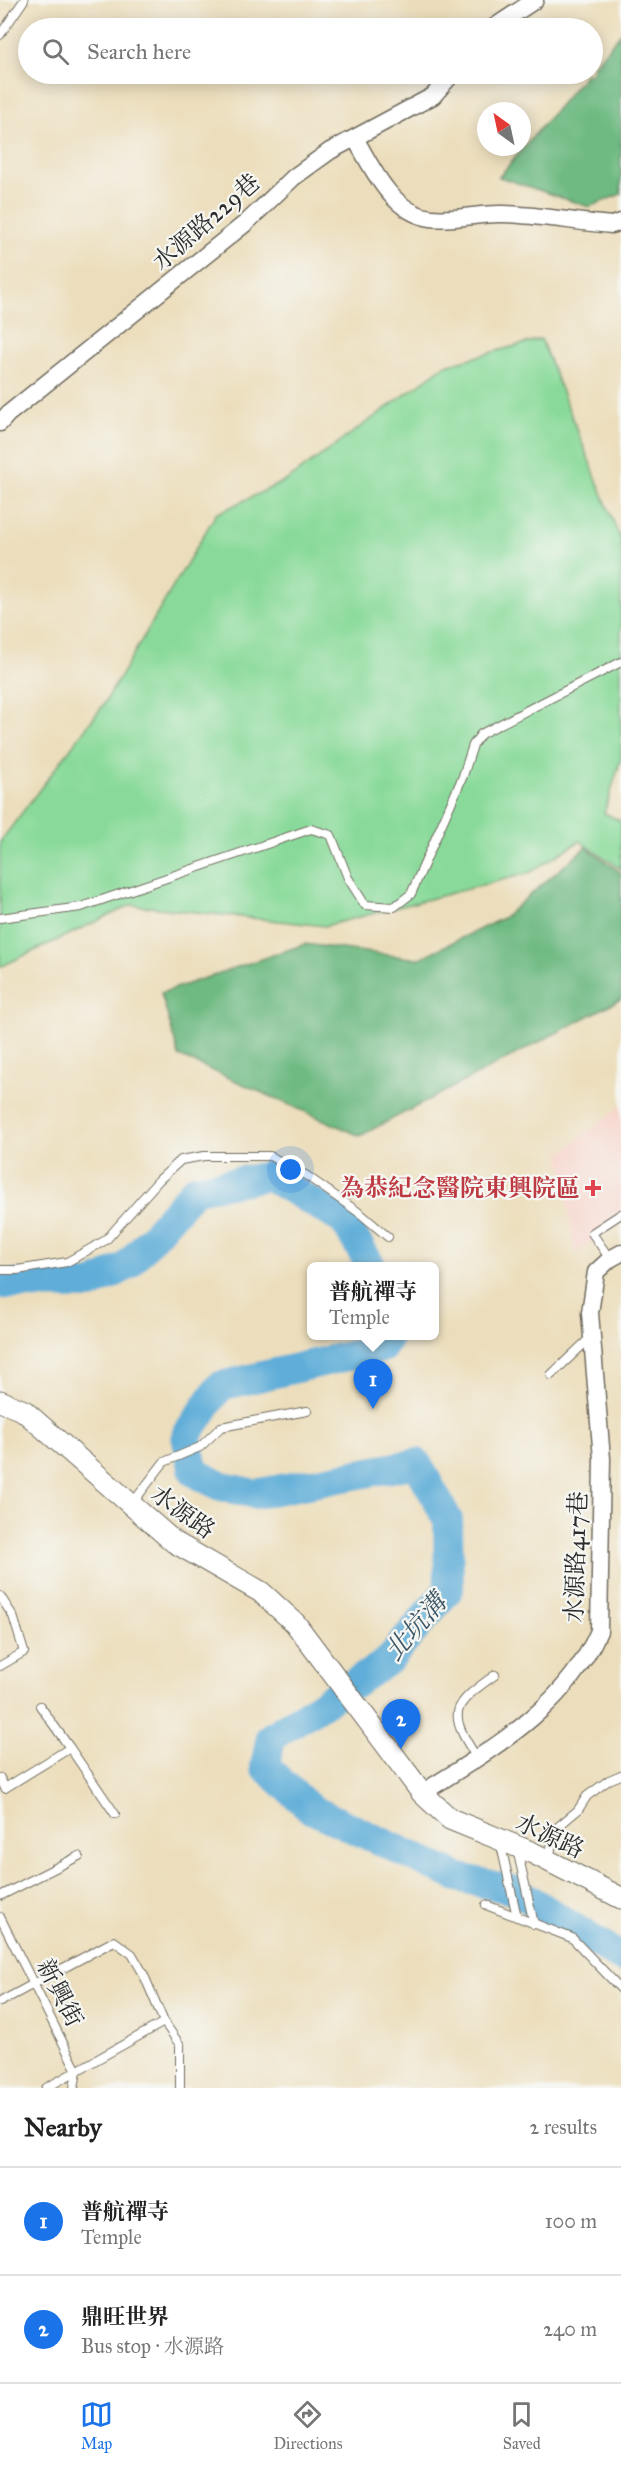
<!DOCTYPE html>
<meta charset="utf-8">
<style>
:root{--surface:#fff;--page:#f2f2f2;--text:#222;--muted:#767676;--line:#e0e0e0;--accent:#1a73e8}
body{margin:0;font-family:"IM FELL Great Primer","Noto Serif TC",serif;background:var(--page);color:var(--text)}
.compass{position:absolute;left:477px;top:102px;width:54px;height:54px;border-radius:50%;background:var(--surface);box-shadow:0 3px 15px #0003;rotate:327deg}
.you{position:absolute;left:291px;top:1170px;width:21px;height:21px;margin:-15px;border:4px solid #fff;border-radius:50%;background:#1a73e8;box-shadow:0 0 0 9px #1a73e833}
.badge{display:grid;place-items:center;width:39px;height:39px;border-radius:50%;background:var(--accent);color:#fff;font-size:20px;font-weight:700}
.pin{position:absolute;translate:-50% -50px;filter:drop-shadow(0 2px 3px #0008)}
.pin::after{content:'';position:absolute;top:32px;width:21px;height:18px;background:inherit;clip-path:polygon(0 0,100% 0,50% 100%)}
.popup{position:absolute;left:307px;top:1262px;width:132px;height:78px;box-sizing:border-box;display:grid;place-content:center;border-radius:9px;background:var(--surface);filter:drop-shadow(0 2px 4px #0005);font-size:20px;white-space:nowrap;color:var(--muted)}
.popup b{font-size:22px;color:var(--text)}
.popup::after{content:'';position:absolute;left:50%;top:100%;margin-left:-12px;border:12px solid transparent;border-top-color:var(--surface)}
.list{margin:0;padding:0;list-style:none}
h2{display:flex;justify-content:space-between;align-items:center;height:78px;margin:0;padding:0 24px;font-size:26px}
h2 small{font-size:20px;font-weight:400;color:var(--muted)}
.list li{display:grid;grid-template-columns:39px 1fr auto;gap:18px;align-items:center;box-sizing:border-box;height:108px;padding:0 24px;border-top:2px solid var(--line)}
.list b{display:block;font-size:22px;white-space:nowrap}
.list p{margin:0;font-size:20px;white-space:nowrap;color:var(--muted)}
.list em{font-size:20px;font-style:normal;color:var(--muted)}
.icon{flex:none;width:33px;height:33px;fill:none;stroke:currentColor;stroke-width:2;stroke-linecap:round;stroke-linejoin:round}
.map{position:relative;flex:none;width:621px;height:2088px;overflow:hidden}
.search{position:absolute;background:var(--surface);box-shadow:0 3px 15px #0003;left:18px;right:18px;top:18px;height:66px;display:flex;align-items:center;gap:15px;box-sizing:border-box;padding:0 21px;border-radius:33px;color:var(--muted);font-size:22px}
.sheet{height:294px;background:var(--surface)}
nav{display:flex;justify-content:space-around;align-items:center;box-sizing:border-box;height:84px;border-top:2px solid var(--line);background:var(--surface);font-size:16px;color:var(--muted)}
nav a{display:grid;justify-items:center;gap:3px}
nav .on{color:var(--accent)}
.map>svg:first-child{display:block}
</style>
<div class="map">
<svg width="621" height="2088" viewBox="0 0 621 2088">
<rect width="100%" height="100%" fill="#f6f6f2"/>
<filter id="ink" filterUnits="userSpaceOnUse"><feTurbulence type="fractalNoise" baseFrequency=".0167" numOctaves="2"/><feDisplacementMap in="SourceGraphic" scale="12" xChannelSelector="R" yChannelSelector="G"/><feConvolveMatrix kernelMatrix="1 2 1 2 8 2 1 2 1" color-interpolation-filters="sRGB"/></filter>
<filter id="wash" filterUnits="userSpaceOnUse"><feTurbulence type="fractalNoise" baseFrequency=".008" numOctaves="4" result="noise"/><feDisplacementMap in="SourceGraphic" scale="24" xChannelSelector="R" yChannelSelector="G"/><feGaussianBlur stdDeviation="1.35" result="paint"/><feColorMatrix in="noise" values="0 0 0 0 0 0 0 0 0 0 0 0 0 0 0 0 0 1.4 0 .05"/><feComposite in="paint" operator="in"/></filter>
<g filter="url(#wash)">
<rect width="100%" height="100%" fill="#ecdebc"/>
<path fill="#f7d1c7" d="M621 1106V1222L575 1254 560 1154Z"/>
<path fill="#89da9a" stroke="#5a8262" stroke-width="1.5" d="M541 339 621 541V759L604 813 621 821V869L580 841 529 873 325 926 131 905 0 967V842L104 704 216 514 287 480 446 365Z"/>
<g fill="#6eba82" stroke="#4c7256" stroke-width="1.5">
<path d="M621 33V194L589 207 499 177 586 74H592L593 66Z"/>
<path d="M586 847 621 873V999L360 1136 179 1056 161 993 305 944 418 959 503 918Z"/>
</g>
<g fill="none" stroke-linecap="round" stroke-linejoin="round">
<g stroke="#5fadd8" stroke-width="30">
<path d="M0 1284 91 1285 127 1266 195 1189 269 1176 344 1221 371 1266"/>
<path d="M389 1336 382 1348 220 1386 186 1436 194 1472 220 1486 255 1494 417 1463 448 1520 449 1589 387 1662 271 1737 265 1767 311 1809 457 1877 517 1891 621 1958"/>
</g>
</g>
</g>
<g filter="url(#ink)">
<g fill="none" stroke-linecap="round" stroke-linejoin="round">
<defs>
<g id="service">
<path d="M0 35 24 0"/>
<path d="M0 918 81 907 311 829 331 835 348 878 365 905 394 907 411 894 463 776 473 745 481 734 621 662"/>
<path d="M610 1259 592 1233 621 1214"/>
<path d="M0 1270H17L67 1262 106 1240 159 1180 181 1160 204 1156H270L307 1176 361 1214 388 1237"/>
<path d="M551 1375 590 1338"/>
<path d="M131 1505 164 1462 200 1447 221 1427 307 1411"/>
<path d="M0 1596 13 1616 24 1652 0 1666"/>
<path d="M40 1706 70 1748"/>
<path d="M477 1758C447 1712 451 1706 495 1675"/>
<path d="M0 1778 5 1788"/>
<path d="M5 1788 70 1748 115 1814"/>
<path d="M500 1841 517 1917"/>
<path d="M517 1849 534 1924"/>
<path d="M549 1861 554 1830 578 1810 587 1796 609 1780 621 1775"/>
<path d="M0 1896 79 1856"/>
<path d="M486 1905 572 1938 621 1989"/>
<path d="M0 1917 77 2071 74 2088"/>
<path d="M0 2002 114 1941 132 1954 143 1973 164 2022 180 2045V2088"/>
<path d="M46 2088 164 2022"/>
</g>
<g id="minor">
<path d="M493 28 535 0"/>
<path d="M355 138C372 168 392 213 431 218 455 221 479 213 503 214 540 215 576 222 612 225L621 222"/>
<path d="M0 423 8 414 247 222 294 177 330 151 433 96 452 74"/>
<path d="M422 1793C490 1750 565 1709 599 1631L602 1459 590 1313 596 1272 610 1259 621 1253"/>
</g>
<path id="tertiary" d="M0 1401 24 1411 174 1542 261 1592 295 1623 422 1793 450 1819 533 1853 621 1898"/>
</defs>
<use href="#service" stroke="#6f6a5e" stroke-width="10"/>
<use href="#minor" stroke="#6f6a5e" stroke-width="19"/>
<use href="#tertiary" stroke="#6f6a5e" stroke-width="23"/>
<use href="#service" stroke="#fff" stroke-width="8"/>
<use href="#minor" stroke="#fff" stroke-width="16"/>
<use href="#tertiary" stroke="#fff" stroke-width="21"/>
</g>
</g>
<path fill="#e0444e" stroke="#f6f6f2" stroke-width="2" d="M590 1179h6v6h6v6h-6v6h-6v-6h-6v-6h6z"/>
<g text-anchor="middle" dominant-baseline="central" stroke-width="4.5" stroke-linejoin="round" paint-order="stroke">
<g font-size="24" fill="#2b2b2b" stroke="#f6f6f2">
<text transform="translate(206 222) rotate(-41)">水源路229巷</text>
<text transform="translate(183 1512) rotate(36)">水源路</text>
<text transform="translate(576 1557) rotate(-88)">水源路417巷</text>
<text transform="translate(550 1836) rotate(25)">水源路</text>
<text transform="translate(60 1993) rotate(63)">新興街</text>
</g>
<g font-size="24" font-weight="bold" fill="#be3a42" stroke="#f6f6f2" text-anchor="end">
<text x="580" y="1188">為恭紀念醫院東興院區</text>
</g>
<g font-size="26" font-style="italic" fill="#3d5868" stroke="#f6f6f2">
<text transform="translate(415 1627) rotate(-49)">北坑溝</text>
</g>
</g>
</svg>
<svg class="compass" viewBox="-18 -18 36 36"><path d="M0-13l5 13h-10z" fill="#e53935"/><path d="M0 13l5-13h-10z" fill="#767676"/></svg>
<div class="you"></div>
<div class="pin badge" style="left:373px;top:1409px">1</div>
<div class="popup"><b>普航禪寺</b>Temple</div>
<div class="pin badge" style="left:401px;top:1749px">2</div>
<div class="search"><svg class="icon" aria-label="search" viewBox="0 0 24 24"><circle cx="10" cy="10" r="6"/><path d="M15 15l6 6"/></svg>Search here</div>
</div>
<section class="sheet">
<h2>Nearby<small>2 results</small></h2>
<ul class="list">
<li><span class="badge">1</span><div><b>普航禪寺</b><p>Temple</p></div><em>100 m</em></li>
<li><span class="badge">2</span><div><b>鼎旺世界</b><p>Bus stop · 水源路</p></div><em>240 m</em></li>
</ul>
</section>
<nav>
<a class="on"><svg class="icon" aria-label="map" viewBox="0 0 24 24"><path d="M3 6l6-2 6 2 6-2v14l-6 2-6-2-6 2zM9 4v14M15 6v14"/></svg>Map</a>
<a><svg class="icon" aria-label="directions" viewBox="0 0 24 24"><path d="M12 3l9 9-9 9-9-9zM9 14v-3h6M13 9l2 2-2 2"/></svg>Directions</a>
<a><svg class="icon" aria-label="saved" viewBox="0 0 24 24"><path d="M7 4h10v16l-5-4-5 4z"/></svg>Saved</a>
</nav>
